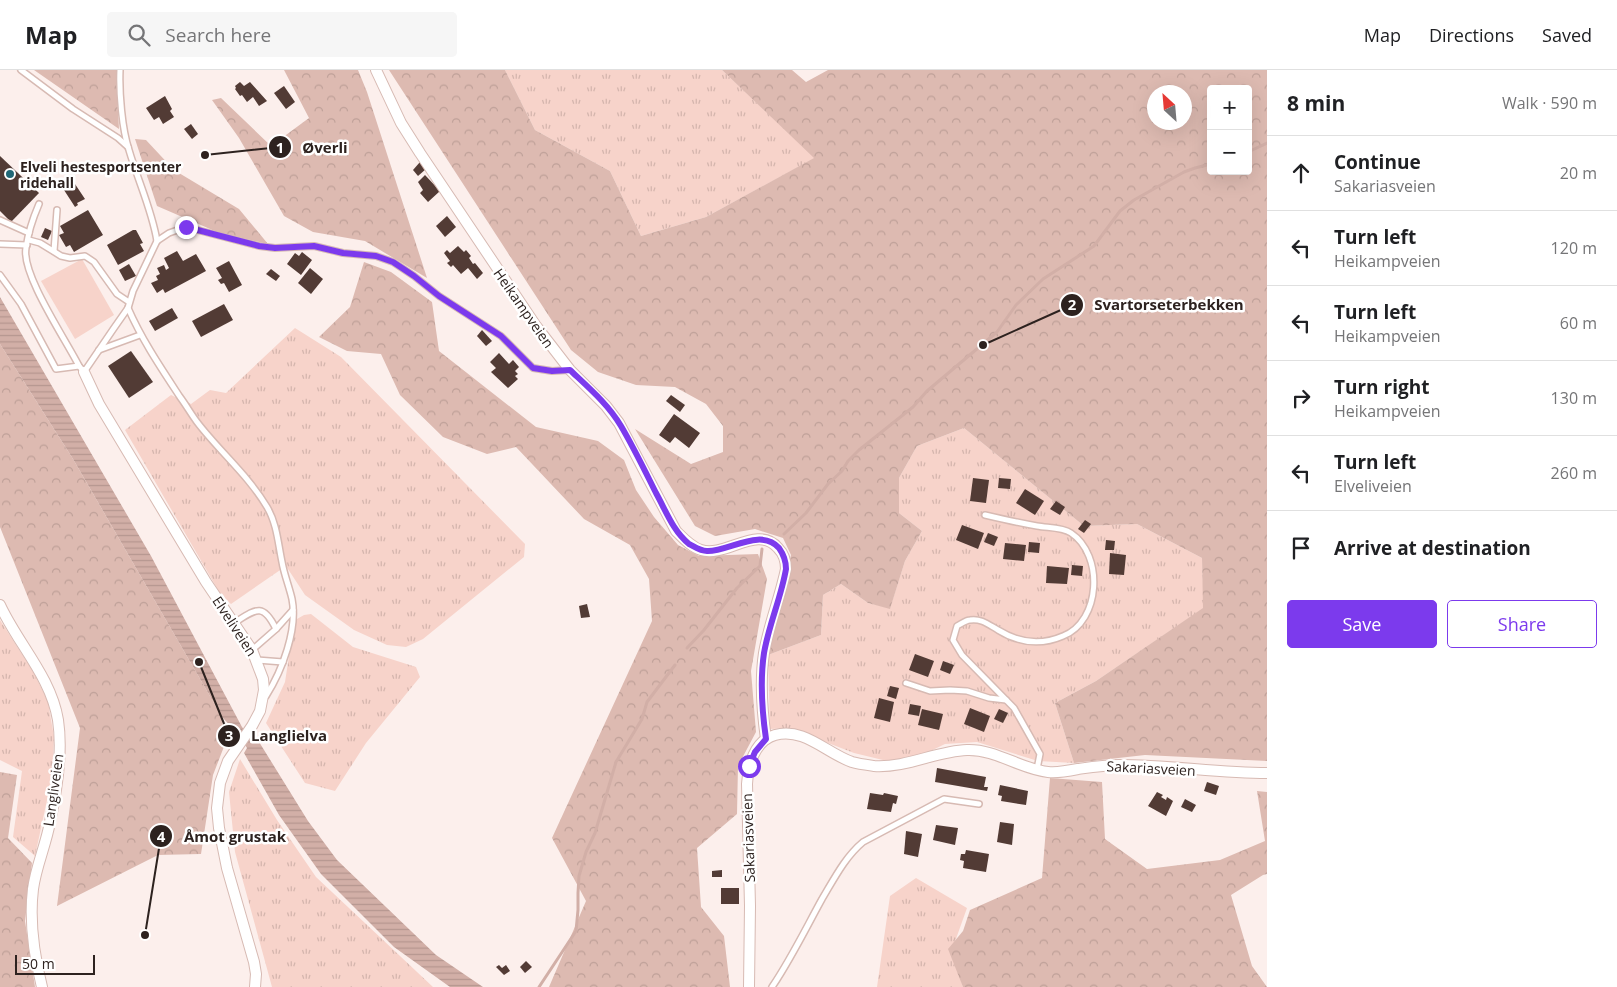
<!DOCTYPE html>
<meta charset="utf-8">
<style>
:root{--surface:#fff;--page:#f6f6f6;--text:#202124;--muted:#757577;--line:#e0e0e0;--accent:#7c3aed}
body{margin:0;font-family:"Open Sans",sans-serif;background:var(--page);color:var(--text)}
.controls{position:absolute;right:15px;top:15px;display:grid;overflow:hidden;border-radius:5px;box-shadow:0 5px 20px #0002}
.controls button{width:45px;height:45px;display:grid;place-items:center;padding:0;border:0;border-bottom:1px solid var(--line);background:var(--surface);color:var(--text);font:25px sans-serif}
.compass{position:absolute;left:1147px;top:15px;width:45px;height:45px;border-radius:50%;background:var(--surface);box-shadow:0 5px 20px #0002;rotate:334deg}
.scale{position:absolute;left:15px;bottom:12px;width:80px;box-sizing:border-box;padding-left:5px;border:2px solid #2d221f;border-top:0;font-size:14px;line-height:18px;white-space:nowrap;color:#2d221f;-webkit-text-stroke:4px #fff;paint-order:stroke}
.stop{position:absolute;width:15px;height:15px;margin:-11px;border:4px solid #7c3aed;border-radius:50%;background:#fff}
.stop.end{background:#7c3aed;border-color:#fff;box-shadow:0 1px 5px #0008}
.list{margin:0;padding:0;list-style:none}
h2{display:flex;justify-content:space-between;align-items:center;height:65px;margin:0;padding:0 20px;font-size:21px}
h2 small{font-size:16px;font-weight:400;color:var(--muted)}
.list li{display:grid;grid-template-columns:32px 1fr auto;gap:15px;align-items:center;box-sizing:border-box;height:75px;padding:0 20px;border-top:1px solid var(--line)}
.list b{display:block;font-size:19px;white-space:nowrap}
.list p{margin:0;font-size:16px;white-space:nowrap;color:var(--muted)}
.list em{font-size:16px;font-style:normal;color:var(--muted)}
.actions{display:flex;gap:10px;padding:15px 20px}
.actions a{flex:1;padding:11px 0;border:1px solid var(--accent);border-radius:5px;text-align:center;font-size:18px;color:var(--accent)}
.actions .main{background:var(--accent);color:#fff}
.icon{flex:none;width:28px;height:28px;fill:none;stroke:currentColor;stroke-width:2;stroke-linecap:round;stroke-linejoin:round}
.map{position:relative;flex:none;width:1267px;height:917px;overflow:hidden}
header{display:flex;align-items:center;gap:30px;box-sizing:border-box;height:70px;padding:0 25px;background:var(--surface);border-bottom:1px solid var(--line)}
header strong{font-size:24px}
nav{display:flex;gap:28px;margin-inline-start:auto;font-size:18px}
.search{width:350px;height:45px;background:var(--page);display:flex;align-items:center;gap:12px;box-sizing:border-box;padding:0 18px;border-radius:5px;color:var(--muted);font-size:19px}
main{display:flex}
aside{flex:1;background:var(--surface)}
.map>svg:first-child{display:block}
</style>
<header>
<strong>Map</strong>
<div class="search"><svg class="icon" aria-label="search" viewBox="0 0 24 24"><circle cx="10" cy="10" r="6"/><path d="M15 15l6 6"/></svg>Search here</div>
<nav><a>Map</a><a>Directions</a><a>Saved</a></nav>
</header>
<main>
<div class="map">
<svg width="1267" height="917" viewBox="0 0 1267 917">
<defs>
<pattern id="grass-tufts" width="24" height="20" patternUnits="userSpaceOnUse" patternTransform="scale(1.25)"><rect width="24" height="20" fill="#f7d3ca"/><path d="M3 7l-1-3M5 7V3M7 7l1-3M15 17l-1-3M17 17v-4M19 17l1-3" fill="none" stroke="#d4b5ad"/></pattern>
<pattern id="forest-crowns" width="20" height="18" patternUnits="userSpaceOnUse" patternTransform="scale(1.25)"><rect width="20" height="18" fill="#ddbab1"/><path d="M2 6a3 3 0 1 1 6 0M12 15a3 3 0 1 1 6 0" fill="none" stroke="#bea098"/></pattern>
<pattern id="water-rules" width="6" height="5" patternUnits="userSpaceOnUse" patternTransform="scale(1.25)"><rect width="6" height="5" fill="#d2afa7"/><path d="M0 2.5h6" fill="none" stroke="#b5968f"/></pattern>
</defs>
<rect width="100%" height="100%" fill="#fcefec"/>
<g fill="url(#grass-tufts)">
<path d="M505 0H722L815 88 706 147 641 166 610 101 535 60Z"/>
<path d="M295 258 341 287 525 474 524 487 423 569 406 577 387 575 354 560 305 525 286 496 231 534 221 525 125 360 171 325 191 334 210 320 226 323Z"/>
<path d="M964 358 1084 456 1137 454 1202 488 1204 538 1096 611 1055 633 1074 693 1038 691 977 672 945 674 918 687 887 691 854 683 789 658 770 659 768 585 821 565 823 525 841 514 868 533 890 538 905 491 922 461 899 443V408L917 376Z"/>
<path d="M311 544 353 577 416 597 420 607 366 673 335 721 305 713 266 653 285 612 293 560 297 549 304 545Z"/>
<path d="M0 550 34 603 48 632 54 667 52 707 35 786 13 767 22 701 0 690Z"/>
<path d="M240 689 277 750 316 807 433 917H272L235 782 229 722Z"/>
<path d="M916 808 967 838 952 880 963 917H877L890 826Z"/>
</g>
<g fill="url(#forest-crowns)" fill-rule="evenodd">
<path d="M34 0H117L116 7 119 59Z"/>
<path d="M284 0H358L367 22 427 208 365 171 313 162 284 146 239 68 212 30 221 28 271 76 309 48Z"/>
<path d="M389 0H505L535 60 610 101 641 166 706 147 814 88 722 0H792L806 12 828 0H1267V691L1145 685 1074 693 1055 633 1096 611 1203 538 1202 488 1137 454 1084 456 964 358 917 376 899 408V443L922 461 905 491 890 539 868 533 841 514 823 525 821 565 768 585 791 485 783 468 755 459 715 466 695 456 635 359 691 394 723 382V356L706 334 675 317 636 315 598 302 571 280ZM1211 19H1248V101H1211ZM1154 22H1184V52H1154Z"/>
<path d="M135 69 146 70 174 100 239 139 268 174 217 162 157 136Z"/>
<path d="M364 192 391 202 432 232 439 281 536 357 598 371 624 390 636 420 654 447 678 475 699 486 758 484 767 509 751 601 756 662 738 696 737 744 697 778 701 837 724 866 730 917H549L586 831 552 768 652 551 649 509 630 475 584 449 516 377 487 384 443 367 400 325 381 284 347 281 319 267 350 237Z"/>
<path d="M0 274 73 389 222 647 225 674 213 705 201 784 158 785 57 836 80 658 0 457Z"/>
<path d="M0 702 17 705 8 768 32 793 25 851 35 917H0Z"/>
<path d="M1050 708 1102 712 1105 769 1147 799 1220 790 1265 771 1257 721 1267 722V804L1263 805 1231 825 1252 896 1267 917H963L948 879 963 861 970 840 1042 808Z"/>
</g>
<path fill="#f7d3ca" d="M82 189 114 245 75 269 41 211Z"/>
<path fill="url(#water-rules)" d="M0 227 151 486 242 657 251 668 256 667 308 751 337 790 436 885 483 917H450L394 877 321 804 279 745 244 683 247 678 239 665 222 647 73 389 0 274Z"/>
<g fill="none" stroke-linecap="round" stroke-linejoin="round">
<g stroke="#d2afa7" stroke-width="3">
<path d="M1248 82 1267 73"/>
<path d="M784 464 806 443 828 414 842 401 848 391 859 380 913 337 927 321 997 262 1016 235 1043 209 1094 176 1120 141 1134 130 1184 102 1195 98 1211 94"/>
<path d="M687 578 704 560 737 518 760 496 762 479"/>
<path d="M539 917 576 861 578 840V823L579 806 586 782 595 763 616 692 642 649 647 632 675 595"/>
</g>
</g>
<g fill="#523b35">
<path d="M240 12 244 16 250 12 267 31 259 36 253 27 247 32 242 25 240 26 235 19 236 18 235 16Z"/>
<path d="M284 16 295 32 286 39 274 23Z"/>
<path d="M165 26 172 39 170 41 174 47 163 54 159 47 154 50 146 38Z"/>
<path d="M191 54 198 64 192 69 184 59Z"/>
<path d="M0 86 39 123 11 152 0 141Z"/>
<path d="M420 92 426 99 418 106 413 100Z"/>
<path d="M425 105 440 121 428 132 420 123 423 120 418 112Z"/>
<path d="M75 114 85 129 77 133 78 135 75 137 64 120Z"/>
<path d="M88 140 103 165 74 182 70 175 66 177 59 165 64 163 60 156Z"/>
<path d="M447 146 456 157 445 167 436 156Z"/>
<path d="M45 158 52 161 48 170 41 167Z"/>
<path d="M133 160H136L143 173 140 174 144 181 118 195 107 175Z"/>
<path d="M458 176 464 182 466 180 471 186 469 188 473 194 475 193 483 203 477 209 468 198 461 204 453 195 451 197 447 193 450 191 444 183 447 180 450 183Z"/>
<path d="M177 181 183 191 196 184 206 201 165 223 163 219 157 223 151 213 158 210 156 206 160 204 157 198 164 195 166 200 169 198 164 188Z"/>
<path d="M302 182 312 190 301 205 287 194 295 183 299 186Z"/>
<path d="M229 191 242 215 229 222 224 213 221 214 218 210 222 208 216 198Z"/>
<path d="M129 194 136 206 125 211 119 200Z"/>
<path d="M310 198 323 209 311 224 298 213Z"/>
<path d="M271 199 280 206 276 211 266 204Z"/>
<path d="M224 234 233 250 201 267 192 251Z"/>
<path d="M172 238 178 248 155 261 149 251Z"/>
<path d="M482 260 492 271 486 276 477 266Z"/>
<path d="M131 281 153 312 129 328 108 296Z"/>
<path d="M499 283 509 294 513 290 519 297 515 301 518 304 515 306 518 309 508 318 491 302 496 298 490 292Z"/>
<path d="M671 325 685 335 680 342 666 331Z"/>
<path d="M674 344 700 363 689 378 675 367 670 373 659 365Z"/>
<path d="M973 408 989 410 986 433 970 431Z"/>
<path d="M999 408 1011 409 1010 419 998 418Z"/>
<path d="M1025 419 1044 431 1035 445 1016 433Z"/>
<path d="M1056 431 1065 437 1060 445 1050 439Z"/>
<path d="M1085 450 1091 454 1084 463 1078 459Z"/>
<path d="M962 455 984 463 978 479 956 470Z"/>
<path d="M988 463 998 467 994 476 984 472Z"/>
<path d="M1106 470 1115 471 1114 480H1105Z"/>
<path d="M1029 472 1040 473 1039 483 1028 482Z"/>
<path d="M1005 473 1026 475 1024 491 1003 489Z"/>
<path d="M1110 483 1126 485 1124 505 1109 504Z"/>
<path d="M1072 495 1083 496 1082 506 1071 505Z"/>
<path d="M1047 496 1069 498 1067 514 1046 513Z"/>
<path d="M587 534 590 547 581 548 579 536Z"/>
<path d="M915 584 934 591 928 607 909 600Z"/>
<path d="M943 591 954 595 950 604 940 600Z"/>
<path d="M890 616 899 618 896 629 887 626Z"/>
<path d="M879 628 894 632 890 652 874 648Z"/>
<path d="M910 634 921 636 919 646 908 644Z"/>
<path d="M970 638 990 646 984 662 964 654Z"/>
<path d="M922 639 943 644 939 660 918 655Z"/>
<path d="M999 639 1008 643 1003 653 994 649Z"/>
<path d="M937 698 986 707 984 717H988L987 721 935 712Z"/>
<path d="M1207 712 1219 716 1216 725 1204 721Z"/>
<path d="M1000 715 1028 721 1026 735 1001 731 1002 726 998 725Z"/>
<path d="M1157 722 1163 725 1161 727 1166 730 1167 727 1173 731 1166 746 1148 736Z"/>
<path d="M870 723 883 725 884 723 898 726 896 734 893 733 891 742 867 739Z"/>
<path d="M1185 729 1196 735 1192 742 1181 737Z"/>
<path d="M1000 752 1014 754 1012 775 997 772Z"/>
<path d="M936 755 958 758 955 775 933 770Z"/>
<path d="M906 761 922 764 918 787 904 784Z"/>
<path d="M966 780 989 784 986 802 963 798 964 791 960 790 961 784H965Z"/>
<path d="M722 800V807H712V801Z"/>
<rect x="721" y="818" width="18" height="16"/>
<path d="M526 891 532 897 525 903 520 897Z"/>
<path d="M499 895 502 898 506 895 510 901 504 905 496 897Z"/>
</g>
<g fill="none" stroke-linecap="round" stroke-linejoin="round">
<defs>
<g id="lane">
<path d="M21 0 73 39 118 68 128 77"/>
<path d="M120 0C119 22 122 59 129 80 138 111 152 140 157 171"/>
<path d="M39 134C33 148 28 163 26 178 21 204 66 270 79 296L84 302 114 258 128 238 133 221 157 171 169 163 186 157 259 176 275 178 314 176 343 183 376 186 393 192 414 206 439 226 501 266 533 298 552 301 569 300"/>
<path d="M0 150 29 163"/>
<path d="M29 170 40 173 61 186 70 188 85 186 94 192 117 224 129 232"/>
<path d="M0 174 27 175"/>
<path d="M54 181 57 140"/>
<path d="M0 205 21 234 56 299 79 296"/>
<path d="M128 238C142 270 161 298 180 327 186 335 191 344 197 352 219 381 248 405 267 437 277 454 278 473 282 492 284 504 289 516 292 529 298 559 282 601 266 626"/>
<path d="M99 280 140 265"/>
<path d="M985 445C1002 449 1020 453 1037 456 1048 458 1062 457 1071 463 1104 485 1101 551 1063 566 1040 576 1019 573 998 560 989 555 981 548 970 550 966 550 961 554 957 556L953 570 962 585 1014 638 1040 684 1037 699"/>
<path d="M234 553C256 539 263 532 276 559"/>
<path d="M252 580 276 559 293 540"/>
<path d="M257 590 283 592"/>
<path d="M906 613 930 621 950 620 967 621 989 628 1006 630"/>
<path d="M772 917C791 889 806 858 822 829 834 809 845 787 863 772L944 729 979 734"/>
</g>
<g id="street">
<path d="M376 0 401 53 420 83 536 256 570 300 606 336 619 353 676 461C683 468 691 477 701 480 725 488 758 454 778 478 784 484 786 491 786 499 780 528 769 554 764 583 760 610 762 641 766 669"/>
<path d="M84 302 99 334 206 512 252 580 263 609 264 620 260 641 252 656 228 691 220 713 217 738 219 758 227 798 254 892 256 904 255 917"/>
<path d="M0 535C18 574 51 607 58 650 63 683 57 720 50 752 46 775 36 796 33 819 29 852 34 885 42 917"/>
<path d="M749 917 750 836 747 714C748 696 754 671 775 665 804 657 826 683 852 692 859 694 867 695 874 696 907 698 936 681 967 680 996 679 1020 699 1048 702 1057 703 1068 701 1078 699 1092 697 1105 695 1119 695 1169 695 1218 703 1267 703"/>
</g>
</defs>
<use href="#lane" stroke="#d7bab3" stroke-width="8"/>
<use href="#street" stroke="#d7bab3" stroke-width="12"/>
<use href="#lane" stroke="#fff" stroke-width="5"/>
<use href="#street" stroke="#fff" stroke-width="10"/>
</g>
<g fill="none" stroke-linecap="round" stroke-linejoin="round">
<path stroke="#7c3aed" stroke-width="6" d="M186 157 259 176 275 178 314 176 343 183 376 186 393 192 414 206 439 226 501 266 533 298 552 301 570 300C588 317 608 334 621 356 634 378 645 401 656 423 666 441 673 461 689 474 695 477 700 481 707 481 728 482 761 457 779 478 784 485 786 491 786 499 781 528 769 554 764 583 760 610 762 641 766 669L755 682 749 696"/>
</g>
<circle fill="#206776" stroke="#fff" stroke-width="2" cx="10" cy="104" r="5"/>
<g text-anchor="middle" dominant-baseline="central" stroke-width="5" stroke-linejoin="round" paint-order="stroke">
<g font-size="14" font-weight="bold" fill="#2d221f" stroke="#fff" text-anchor="start">
<text x="20" y="96">Elveli hestesportsenter<tspan x="20" dy="16">ridehall</tspan></text>
</g>
<g font-size="14" fill="#2d221f" stroke="#fff">
<text transform="translate(524 238) rotate(55)">Heikampveien</text>
<text transform="translate(235 556) rotate(57)">Elveliveien</text>
<text transform="translate(1151 698) rotate(3)">Sakariasveien</text>
<text transform="translate(53 720) rotate(-82)">Langliveien</text>
<text transform="translate(748 768) rotate(-92)">Sakariasveien</text>
</g>
</g>
<path fill="none" stroke="#2d221f" stroke-width="2" d="M205 85L280 77M983 275L1072 235M199 592L229 666M145 865L161 766"/>
<g fill="#2d221f" stroke="#fff" stroke-width="2">
<circle cx="205" cy="85" r="5"/>
<circle cx="983" cy="275" r="5"/>
<circle cx="199" cy="592" r="5"/>
<circle cx="145" cy="865" r="5"/>
<circle cx="280" cy="77" r="12"/>
<circle cx="1072" cy="235" r="12"/>
<circle cx="229" cy="666" r="12"/>
<circle cx="161" cy="766" r="12"/>
</g>
<g font-size="15" text-anchor="middle" font-weight="bold" fill="#fff">
<text x="280" y="83">1</text>
<text x="1072" y="240">2</text>
<text x="229" y="671">3</text>
<text x="161" y="772">4</text>
</g>
<g font-size="15" text-anchor="middle" font-weight="bold" fill="#2d221f" stroke="#fff" stroke-width="5" stroke-linejoin="round" paint-order="stroke">
<text x="325" y="83">Øverli</text>
<text x="1169" y="240">Svartorseterbekken</text>
<text x="289" y="671">Langlielva</text>
<text x="235" y="772">Åmot grustak</text>
</g>
</svg>
<div class="controls">
<button>+</button>
<button>−</button>
</div>
<svg class="compass" viewBox="-18 -18 36 36"><path d="M0-13l5 13h-10z" fill="#e53935"/><path d="M0 13l5-13h-10z" fill="#757577"/></svg>
<div class="scale">50 m</div>
<div class="stop" style="left:749px;top:696px"></div>
<div class="stop end" style="left:186px;top:157px"></div>
</div>
<aside>
<h2>8 min<small>Walk · 590 m</small></h2>
<ul class="list">
<li><svg class="icon" aria-label="ahead" viewBox="0 0 24 24"><path d="M12 20V5M6 11l6-6 6 6"/></svg><div><b>Continue</b><p>Sakariasveien</p></div><em>20 m</em></li>
<li><svg class="icon" aria-label="left" viewBox="0 0 24 24"><path d="M17 20v-9H6M10 6l-5 5 5 5"/></svg><div><b>Turn left</b><p>Heikampveien</p></div><em>120 m</em></li>
<li><svg class="icon" aria-label="left" viewBox="0 0 24 24"><path d="M17 20v-9H6M10 6l-5 5 5 5"/></svg><div><b>Turn left</b><p>Heikampveien</p></div><em>60 m</em></li>
<li><svg class="icon" aria-label="right" viewBox="0 0 24 24"><path d="M7 20v-9h11M14 6l5 5-5 5"/></svg><div><b>Turn right</b><p>Heikampveien</p></div><em>130 m</em></li>
<li><svg class="icon" aria-label="left" viewBox="0 0 24 24"><path d="M17 20v-9H6M10 6l-5 5 5 5"/></svg><div><b>Turn left</b><p>Elveliveien</p></div><em>260 m</em></li>
<li><svg class="icon" aria-label="arrive" viewBox="0 0 24 24"><path d="M6 21V4h12l-3 4 3 4H6"/></svg><div><b>Arrive at destination</b></div></li>
</ul>
<div class="actions"><a class="main">Save</a><a>Share</a></div>
</aside>
</main>
